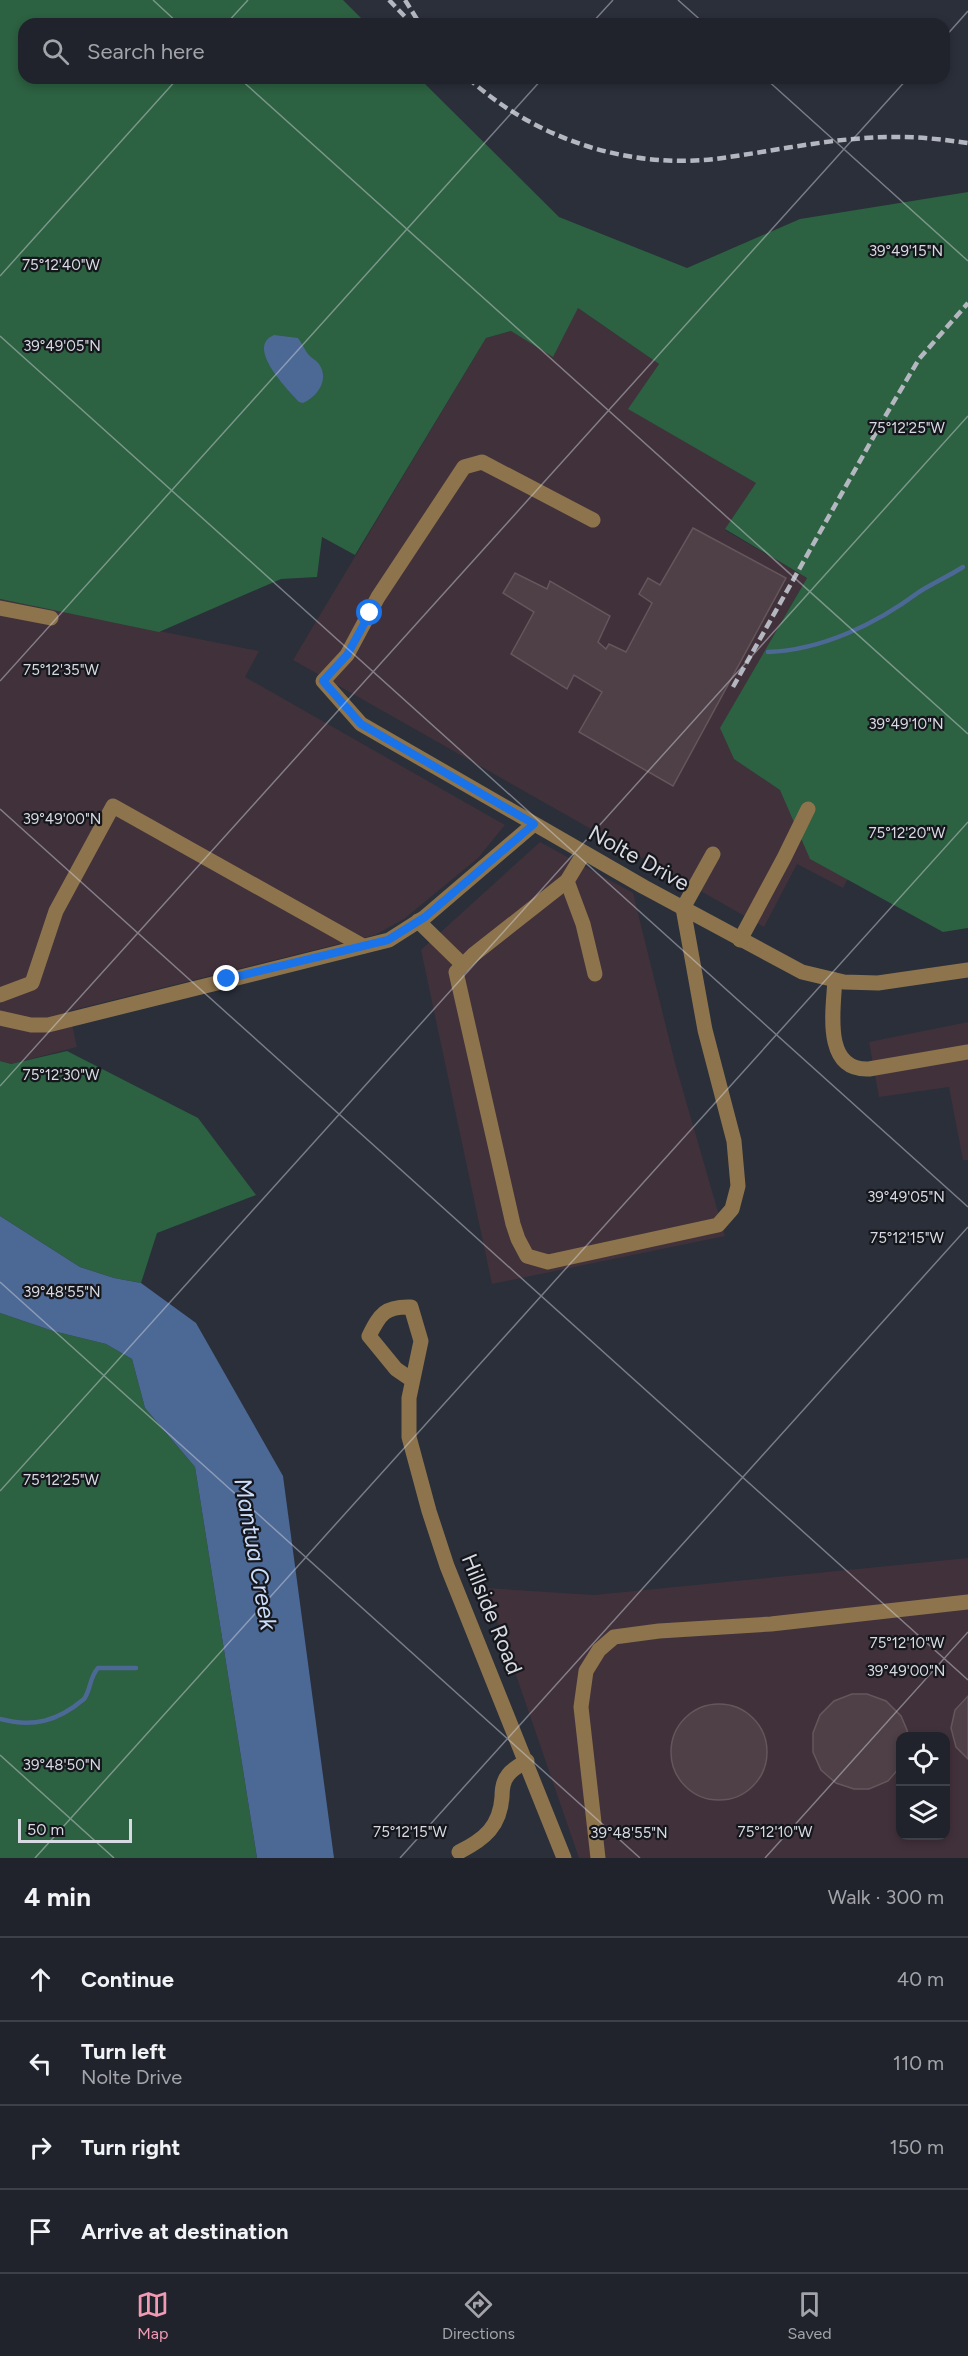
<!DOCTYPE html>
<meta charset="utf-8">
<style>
:root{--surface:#20232c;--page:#2d2f38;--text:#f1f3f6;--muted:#a2a4a9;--line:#3d4048;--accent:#f19ab3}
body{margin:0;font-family:Figtree,sans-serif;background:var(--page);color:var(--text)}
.controls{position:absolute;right:18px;bottom:18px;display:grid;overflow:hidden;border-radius:12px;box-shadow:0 3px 9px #0003}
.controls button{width:54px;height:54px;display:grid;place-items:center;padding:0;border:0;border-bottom:2px solid var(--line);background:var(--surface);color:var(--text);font:30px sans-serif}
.scale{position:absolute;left:18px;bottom:15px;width:114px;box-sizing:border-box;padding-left:6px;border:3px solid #d7dae2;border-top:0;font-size:16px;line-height:21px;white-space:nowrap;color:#d7dae2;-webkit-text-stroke:4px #15171c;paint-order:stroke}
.stop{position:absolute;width:18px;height:18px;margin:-14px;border:4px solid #1a73e8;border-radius:50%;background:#fff}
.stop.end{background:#1a73e8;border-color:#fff;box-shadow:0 2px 6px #0008}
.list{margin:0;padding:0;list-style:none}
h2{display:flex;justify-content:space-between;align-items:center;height:78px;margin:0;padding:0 24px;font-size:26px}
h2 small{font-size:20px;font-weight:400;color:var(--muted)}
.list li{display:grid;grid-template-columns:39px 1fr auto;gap:18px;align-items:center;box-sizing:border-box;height:84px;padding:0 24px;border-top:2px solid var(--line)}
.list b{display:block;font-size:22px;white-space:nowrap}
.list p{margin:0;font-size:20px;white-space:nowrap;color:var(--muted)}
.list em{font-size:20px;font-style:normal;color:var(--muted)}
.icon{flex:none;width:33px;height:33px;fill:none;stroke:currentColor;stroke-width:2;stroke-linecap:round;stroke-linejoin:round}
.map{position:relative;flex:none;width:968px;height:1858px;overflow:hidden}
.search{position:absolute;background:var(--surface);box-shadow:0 3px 9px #0003;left:18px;right:18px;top:18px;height:66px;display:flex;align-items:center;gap:15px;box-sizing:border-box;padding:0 21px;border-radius:18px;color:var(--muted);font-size:22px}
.sheet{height:414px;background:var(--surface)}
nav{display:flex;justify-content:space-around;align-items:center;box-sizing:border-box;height:84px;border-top:2px solid var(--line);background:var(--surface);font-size:16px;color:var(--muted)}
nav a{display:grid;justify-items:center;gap:3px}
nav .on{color:var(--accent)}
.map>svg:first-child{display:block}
</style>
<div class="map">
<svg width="968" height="1858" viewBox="0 0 968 1858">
<rect width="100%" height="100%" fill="#2a2f3a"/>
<g fill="#41313b" fill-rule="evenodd">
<path d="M578 308 659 364 629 409 756 483 725 530 807 578 747 682 884 808 843 888 797 864 764 927 293 660 486 338 511 331Z"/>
<path d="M0 599 259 651 245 677 505 825 478 858 404 919 375 935 69 1011 77 1047 11 1064 0 1061Z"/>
<path d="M540 842 633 893 675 1063 725 1236 492 1284 421 950Z"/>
<path d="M968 1022V1160H963L949 1087 879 1097 869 1042Z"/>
<path d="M968 1558V1858H579L486 1588 594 1595ZM900 1736H946V1836H900Z"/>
</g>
<g fill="#2c6141">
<path d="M0 0H343L367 24H24V78H419L559 217 687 268 800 219 968 192V928L943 932 810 859 780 790 734 759 720 728 807 578 725 529 756 483 628 409 659 364 578 308 553 357 511 331 486 338 355 555 322 537 317 577 281 579 159 632 0 599Z"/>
<path d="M67 1051 198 1118 256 1195 157 1233 141 1283 114 1278 80 1267 0 1216V1061L11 1064Z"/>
<path d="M0 1313 53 1331 106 1344 132 1359 145 1408 195 1467 257 1858H0Z"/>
</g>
<g fill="#4c6895">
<path d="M274 335 298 338C302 343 304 349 308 354 311 358 316 360 319 364 330 380 317 397 303 403L299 402C287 389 245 347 274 335Z"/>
<path d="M0 1216 80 1267 114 1278 141 1283 196 1323 283 1476 334 1858H257L195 1467 145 1408 132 1359 106 1344 53 1331 0 1313Z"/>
</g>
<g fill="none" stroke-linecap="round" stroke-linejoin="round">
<g stroke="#4c6895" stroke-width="4.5">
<path d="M768 652C822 650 876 624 919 592 933 583 949 576 963 567"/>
<path d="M0 1719C33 1728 58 1721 84 1699 91 1690 89 1678 98 1668H136"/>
</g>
</g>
<g fill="#4e4046" stroke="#65565c" stroke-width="1.5">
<path d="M693 528 786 578 673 786 579 732 602 692 574 675 567 689 511 654 534 612 503 593 515 573 547 589 550 581 610 616 598 642 606 649 609 644 626 652 652 603 639 594 648 578 660 585Z"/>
<path d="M852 1694H867L886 1701 901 1716 907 1730 908 1736H900V1767L888 1781 869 1789H854L836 1783 821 1770 813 1752V1733L820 1715 834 1701Z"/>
<path d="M968 1696V1759L956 1747 951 1728 955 1710Z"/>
<circle cx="719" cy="1752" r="48"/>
</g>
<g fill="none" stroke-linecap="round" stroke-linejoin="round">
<g stroke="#8d744d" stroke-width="15">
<path d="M593 520 482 462 464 467 378 597 347 655 323 681 361 724 644 887 802 972 844 982 878 983 968 970"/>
<path d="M0 608 51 618"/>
<path d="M584 853 567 881 473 955 456 972 513 1224 518 1239 527 1256 548 1262 718 1225 732 1209 738 1186 734 1141 705 1030 683 908 713 854"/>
<path d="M567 881 583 924 595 974"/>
<path d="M418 921 463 965"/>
<path d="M740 940 784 858 808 809"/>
<path d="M835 980C833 1011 823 1071 869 1069L968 1052"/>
<path d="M0 995 32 983 56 911 113 806 363 946"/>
<path d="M0 1018 31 1025H48L389 940 425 917 534 824"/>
<path d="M412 1380 396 1369 369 1336C380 1314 385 1306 411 1307L421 1341 409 1398V1437L429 1511 447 1566 564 1858"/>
<path d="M459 1852C485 1839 500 1826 502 1797 502 1789 503 1781 508 1775 512 1769 520 1765 527 1761"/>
<path d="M598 1858 581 1707 586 1671 599 1650 614 1637 659 1631 771 1624 968 1602"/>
</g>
<g stroke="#b4b7c0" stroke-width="4.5" stroke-dasharray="9 4.5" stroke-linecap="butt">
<path d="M389 0 412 24"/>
<path d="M405 0 420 24"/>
<path d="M468 78C534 138 626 169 715 159 776 151 839 136 900 137 923 137 946 140 968 143"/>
<path d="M733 687 883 420 919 359 968 303"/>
</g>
</g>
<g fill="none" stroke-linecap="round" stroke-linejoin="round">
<path stroke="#1a73e8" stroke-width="8" d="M227 979 388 940 425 917 534 824 361 724 323 681 347 655 370 613"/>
</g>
<path fill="none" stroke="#d7dae2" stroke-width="1.5" stroke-opacity="0.45" d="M153 0 179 24M678 0 705 24M226 24 248 0M591 24 613 0M944 38 968 11M239 78 968 734M765 78 968 261M0 276 178 78M0 336 968 1207M0 681 543 78M0 809 968 1680M0 1086 908 78M0 1282 640 1858M0 1491 968 416M0 1755 114 1858M35 1858 968 822M400 1858 968 1227M765 1858 968 1632"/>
<g text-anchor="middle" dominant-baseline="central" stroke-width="4.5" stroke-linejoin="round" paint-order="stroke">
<g font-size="22" fill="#d7dae2" stroke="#15171c">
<text transform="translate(639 858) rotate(29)">Nolte Drive</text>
<text transform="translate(492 1614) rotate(68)">Hillside Road</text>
</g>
<g font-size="24" font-style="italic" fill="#ccddfa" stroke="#15171c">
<text transform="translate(256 1554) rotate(80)">Mantua Creek</text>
</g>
</g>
<g font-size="15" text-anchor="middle" fill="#d7dae2" stroke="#15171c" stroke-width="4.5" stroke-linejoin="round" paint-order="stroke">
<text x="906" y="256">39°49'15"N</text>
<text x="61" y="270">75°12'40"W</text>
<text x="62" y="351">39°49'05"N</text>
<text x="907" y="433">75°12'25"W</text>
<text x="61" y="675">75°12'35"W</text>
<text x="906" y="729">39°49'10"N</text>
<text x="62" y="824">39°49'00"N</text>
<text x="907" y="838">75°12'20"W</text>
<text x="61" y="1080">75°12'30"W</text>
<text x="906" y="1202">39°49'05"N</text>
<text x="907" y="1243">75°12'15"W</text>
<text x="62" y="1297">39°48'55"N</text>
<text x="61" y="1485">75°12'25"W</text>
<text x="907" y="1648">75°12'10"W</text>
<text x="906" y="1676">39°49'00"N</text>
<text x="62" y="1770">39°48'50"N</text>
<text x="410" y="1837">75°12'15"W</text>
<text x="775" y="1837">75°12'10"W</text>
<text x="629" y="1838">39°48'55"N</text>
</g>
</svg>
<div class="controls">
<button><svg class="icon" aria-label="locate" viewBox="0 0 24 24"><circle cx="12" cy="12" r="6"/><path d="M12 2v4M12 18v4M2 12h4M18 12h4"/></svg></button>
<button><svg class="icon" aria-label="layers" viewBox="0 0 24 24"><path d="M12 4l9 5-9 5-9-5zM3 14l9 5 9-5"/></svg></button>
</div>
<div class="scale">50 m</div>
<div class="stop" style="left:370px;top:613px"></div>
<div class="stop end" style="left:227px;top:979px"></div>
<div class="search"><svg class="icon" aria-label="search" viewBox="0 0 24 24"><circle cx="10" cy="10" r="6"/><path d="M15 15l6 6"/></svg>Search here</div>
</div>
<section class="sheet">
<h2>4 min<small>Walk · 300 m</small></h2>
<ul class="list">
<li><svg class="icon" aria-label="ahead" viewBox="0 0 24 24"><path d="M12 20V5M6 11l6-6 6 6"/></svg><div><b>Continue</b></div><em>40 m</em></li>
<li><svg class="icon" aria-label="left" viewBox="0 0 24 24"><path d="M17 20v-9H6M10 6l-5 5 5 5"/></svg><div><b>Turn left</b><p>Nolte Drive</p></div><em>110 m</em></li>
<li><svg class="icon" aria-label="right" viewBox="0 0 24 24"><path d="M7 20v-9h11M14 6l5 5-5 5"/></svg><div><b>Turn right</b></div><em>150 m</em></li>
<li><svg class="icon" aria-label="arrive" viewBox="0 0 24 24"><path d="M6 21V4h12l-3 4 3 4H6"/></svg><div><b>Arrive at destination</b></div></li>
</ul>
</section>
<nav>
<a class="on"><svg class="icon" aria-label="map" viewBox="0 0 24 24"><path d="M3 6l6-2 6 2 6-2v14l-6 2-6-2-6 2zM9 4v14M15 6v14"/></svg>Map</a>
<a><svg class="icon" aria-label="directions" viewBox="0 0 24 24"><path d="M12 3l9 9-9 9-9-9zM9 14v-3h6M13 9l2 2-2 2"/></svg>Directions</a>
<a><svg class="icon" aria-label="saved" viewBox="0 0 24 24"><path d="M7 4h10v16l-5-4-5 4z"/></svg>Saved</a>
</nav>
